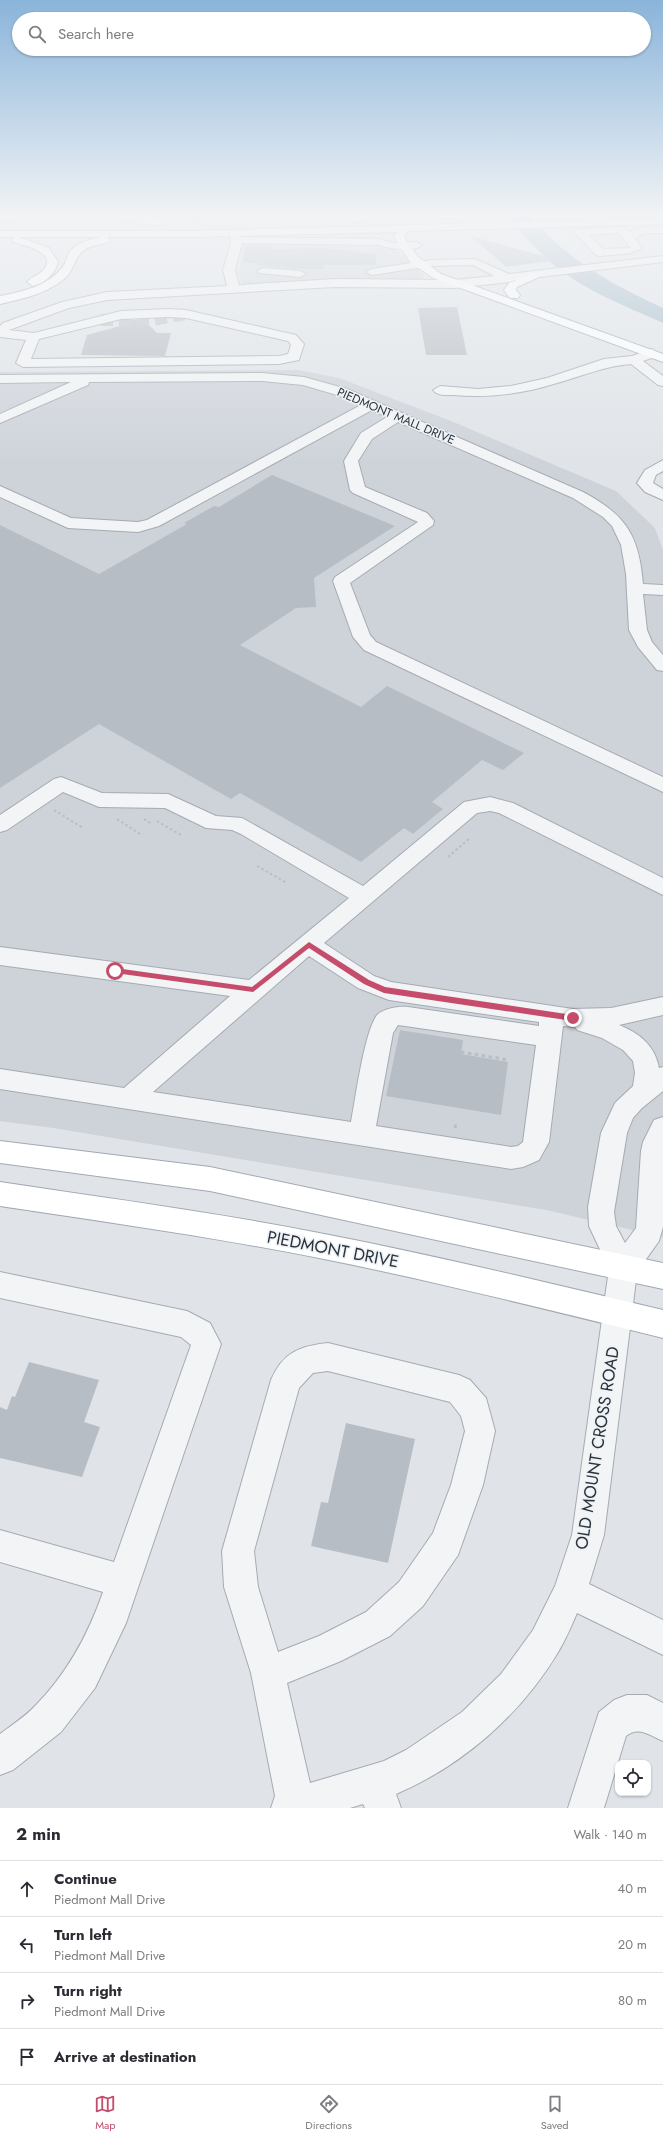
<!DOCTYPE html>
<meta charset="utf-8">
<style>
:root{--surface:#fff;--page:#f7f7f7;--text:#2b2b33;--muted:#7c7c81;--line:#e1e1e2;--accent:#c54c6b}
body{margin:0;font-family:Jost,sans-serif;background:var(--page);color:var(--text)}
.controls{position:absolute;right:12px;bottom:12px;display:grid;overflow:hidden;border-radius:8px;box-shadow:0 1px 3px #0004}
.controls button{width:36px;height:36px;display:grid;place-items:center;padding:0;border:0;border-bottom:1px solid var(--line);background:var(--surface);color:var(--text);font:20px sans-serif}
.stop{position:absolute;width:12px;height:12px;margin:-9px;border:3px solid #c54c6b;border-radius:50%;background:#fff}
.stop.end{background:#c54c6b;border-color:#fff;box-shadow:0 1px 4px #0008}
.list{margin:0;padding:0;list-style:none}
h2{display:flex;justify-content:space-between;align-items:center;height:52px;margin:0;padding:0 16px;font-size:17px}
h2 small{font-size:13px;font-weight:400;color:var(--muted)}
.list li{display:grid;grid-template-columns:26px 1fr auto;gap:12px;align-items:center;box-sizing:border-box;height:56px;padding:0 16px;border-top:1px solid var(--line)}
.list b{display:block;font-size:15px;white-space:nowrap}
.list p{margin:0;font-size:13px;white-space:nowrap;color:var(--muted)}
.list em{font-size:13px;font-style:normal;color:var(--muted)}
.icon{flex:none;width:22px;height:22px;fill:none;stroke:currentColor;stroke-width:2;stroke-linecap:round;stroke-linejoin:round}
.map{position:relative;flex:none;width:663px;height:1808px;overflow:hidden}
.search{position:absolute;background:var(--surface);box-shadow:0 1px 3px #0004;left:12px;right:12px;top:12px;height:44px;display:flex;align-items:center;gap:10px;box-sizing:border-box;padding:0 14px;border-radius:22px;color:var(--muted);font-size:15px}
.sheet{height:276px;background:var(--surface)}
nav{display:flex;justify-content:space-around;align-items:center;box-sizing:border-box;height:56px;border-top:1px solid var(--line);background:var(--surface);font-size:11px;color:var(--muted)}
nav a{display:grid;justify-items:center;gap:2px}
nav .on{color:var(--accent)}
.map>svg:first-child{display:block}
</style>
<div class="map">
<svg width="663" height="1808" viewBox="0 0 663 1808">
<rect width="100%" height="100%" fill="#e0e4e8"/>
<g fill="#ced3da">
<path d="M187 212H385L356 220 193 223Z"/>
<path d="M353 236 381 238 394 242 401 255 424 275V278L415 281 247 286 241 283 239 273 243 238Z"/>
<path d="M298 370 339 378 451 421 616 491 655 528 663 550V1237L546 1210 53 1128 0 1121V372Z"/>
</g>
<path fill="#9db5c6" d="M503 212H527C565 259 609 283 663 308V323C626 306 585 291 554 265 535 249 519 230 503 212Z"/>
<g fill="#b7bdc4">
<path d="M471 236 557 260 506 267Z"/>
<path d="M245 246H271L270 249 323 248 376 254V265H324L325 269H297L259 265V263H243Z"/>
<path d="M457 307 467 355H426L418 308Z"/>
<path d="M128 320H144L157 333H171L165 356 81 355 87 335 127 324Z"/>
<path d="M272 475 395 526 314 578 316 607 296 608 240 645 361 707 387 686 524 753 503 770 482 760 432 802 443 809 413 834 404 828 361 862 240 793 231 799 99 724 0 788V525L99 574 187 524 184 523 214 506 219 507Z"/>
<path d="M400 1030 463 1040 461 1054 508 1062 501 1115 386 1096Z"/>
<path d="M29 1362 99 1380 84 1422 100 1427 82 1477 0 1458V1407L7 1410 12 1396 15 1397Z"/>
<path d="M346 1423 415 1439 388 1563 311 1546 321 1502 328 1503Z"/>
</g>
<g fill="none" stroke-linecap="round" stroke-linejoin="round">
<path stroke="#bbc1c6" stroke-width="12" stroke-dasharray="12 6" stroke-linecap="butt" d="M101 320H152L186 314"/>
<defs>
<g id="minor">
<path d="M395 212H405L406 219 405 221H397Z"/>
<path d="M622 227 630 232 643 227H663V233H645L635 238 642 248 640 250 633 251 632 253 600 256 596 255 574 232 579 229ZM619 233 631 248 603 249 588 235Z"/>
<path d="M235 230 239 231 241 237 380 239 393 243 416 242 422 245C414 253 388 248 379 245L242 243 235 270 239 285 335 279 455 280 494 276 473 265 431 266 372 275 366 272 372 269 431 260 475 259 509 274 663 256V262L515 280 510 282 455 288 335 287 107 300 69 308 9 330 34 333 121 311 168 309 186 310 296 335 304 344 299 360 279 364 23 367 16 363 26 340 0 337V326L3 323 62 302 107 292 227 286 223 270 231 243 230 233ZM168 317 186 318 288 341 291 345 288 354 279 356 31 359 39 339 121 319Z"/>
<path d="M263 268 300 271 306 274 300 277 259 273 257 271Z"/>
<path d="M652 349 658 353 657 356 643 361 663 376V386L658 385 631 364C605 366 582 376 557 383 523 394 488 398 453 395 447 395 437 396 433 390L440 386 478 389 511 386 547 378 604 359 632 356Z"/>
<path d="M262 373 304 377 347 389 583 492C626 515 639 535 643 584L663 585V595L643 594 647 630 652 642 663 655V671L657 670 638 647 629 630 626 574 621 545 612 526 603 517 573 498 398 422 372 439 358 461 365 487 427 513 434 521 433 525 350 583 370 635 376 642 663 777V792L364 650 353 637 333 581 335 577 418 522 353 493 350 490 344 461 361 433 387 417 372 410 159 526 138 532 68 528 0 497V486L71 518 138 522 147 520 361 405 337 395 303 385 262 381 89 382 88 385 0 423V414L71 382 0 383V375Z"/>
<path d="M663 460V471L656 475 653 483 663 489V500L645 492 637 483 645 470Z"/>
<path d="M61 777 102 793 168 794 216 816 242 818 363 886 464 802 490 797 513 803 663 878V895L499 813 490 811 477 813 324 943 374 976 391 982 573 1009 611 1008 663 997V1015L619 1025C639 1033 655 1045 659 1068L663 1067V1091L642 1108 633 1118 627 1133 614 1212 616 1226 625 1243 636 1228 641 1151 643 1142 654 1120 663 1117V1227L659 1241 637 1272 604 1535 589 1584 663 1620V1655L577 1613C571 1627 565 1641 557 1654 520 1715 462 1766 396 1794L401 1808H365L363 1804 350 1808H271L275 1796 251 1673 224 1587 222 1551 271 1380C283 1352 300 1346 328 1343L459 1375 470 1380 486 1398 495 1431 483 1485 458 1555 423 1606 390 1636 341 1661 287 1683 310 1783 384 1761 406 1750 462 1712 501 1674 533 1630 555 1586 572 1535 609 1269 589 1226 588 1207 601 1133 615 1103 633 1086 635 1073 633 1061 623 1050 602 1038 577 1030 575 1027 563 1026 549 1142 539 1160 523 1167 511 1169 0 1089V1069L124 1088 230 996 0 965V947L249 980 349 898 241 834 232 830 206 828 165 808 99 807 63 792 7 830 0 832V815L54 779ZM309 956 358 988 389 1000 539 1022V1026L408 1007C399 1006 386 1008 378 1014 365 1027 355 1101 351 1122L153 1092ZM398 1025 536 1045 523 1142 518 1146 511 1147 376 1126 393 1033ZM328 1371 450 1402 461 1416 465 1431 451 1485 433 1533 399 1582 366 1612 319 1636 278 1652 258 1587 254 1551 299 1388 313 1373Z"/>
<path d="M0 1272 187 1311 210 1323 221 1344 126 1623 95 1688 61 1732 13 1770 0 1775V1734C12 1725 26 1716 36 1705 68 1672 88 1635 103 1592L0 1562V1530L114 1562 191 1345 181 1337 0 1298Z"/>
<path d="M627 1695H647L663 1703V1741C649 1735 639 1726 626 1736L604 1808H568L599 1712 614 1700Z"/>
</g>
<g id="major">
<path d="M23 212H43L38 215 0 222V216Z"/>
<path d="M101 212C108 211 168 218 171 222 163 231 114 218 102 214Z"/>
<path d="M374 212H389L388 214 356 223 351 220 352 218Z"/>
<path d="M418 212C427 211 462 210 468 217L463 220 423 215Z"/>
<path d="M663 218V224L408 231 404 237 418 257 441 274 663 354V362L433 278 410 262 394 237 397 232 195 237H107L110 240 109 242C100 245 90 245 83 251 74 258 74 271 64 279 46 294 22 299 0 304V296C21 292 47 286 61 269 65 265 66 260 68 255 75 242 89 240 102 237H19L49 248 58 262C55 274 45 283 33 286L27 282C32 276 40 275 45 268 56 252 23 245 13 242L12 240 15 237H0V231H195Z"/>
<path d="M533 273 539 276 537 278 517 287 516 290 520 295 518 298H510L504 290 509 283Z"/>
<path d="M0 1141 210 1167 663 1263V1289L210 1191 0 1163Z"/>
<path d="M0 1182C106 1198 213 1212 319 1233 434 1255 548 1283 663 1310V1338C549 1310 434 1281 319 1258 213 1237 106 1222 0 1206Z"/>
</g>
</defs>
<use href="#minor" stroke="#a5abb2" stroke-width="2"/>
<use href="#major" stroke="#a0a9b3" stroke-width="2"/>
<g stroke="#babec2" stroke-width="2" stroke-dasharray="2.5 2.5" stroke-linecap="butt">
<path d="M54 810 83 828"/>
<path d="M117 819 140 834"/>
<path d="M144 819 152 824"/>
<path d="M157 821 181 835"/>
<path d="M448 857 470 838"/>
<path d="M257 866 287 883"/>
</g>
<g stroke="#babec2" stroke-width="3" stroke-dasharray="3.5 3.5" stroke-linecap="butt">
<path d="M461 1052 509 1060"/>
<path d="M455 1128 456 1121"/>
</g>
<use href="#minor" fill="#f2f4f6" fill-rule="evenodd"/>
<use href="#major" fill="#fff" fill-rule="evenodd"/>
</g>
<linearGradient id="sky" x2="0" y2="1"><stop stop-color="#8ab4da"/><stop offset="0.46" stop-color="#f1f3f5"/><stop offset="1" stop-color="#f1f3f5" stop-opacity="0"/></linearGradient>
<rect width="663" height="465" fill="url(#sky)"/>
<path fill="#c54c6b" d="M309 942 369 980 385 987 573 1015 576 1018 573 1021 384 993 364 984 309 948 253 992 115 973 111 971 115 968 252 987Z"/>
<g text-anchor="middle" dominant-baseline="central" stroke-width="3" stroke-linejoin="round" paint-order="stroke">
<g font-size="12" fill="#29333e" stroke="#eff2f5">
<text transform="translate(396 416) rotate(23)">PIEDMONT MALL DRIVE</text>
</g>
<g font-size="17" fill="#29333e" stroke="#eff2f5">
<text transform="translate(333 1249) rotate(11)">PIEDMONT DRIVE</text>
<text transform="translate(597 1448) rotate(-81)">OLD MOUNT CROSS ROAD</text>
</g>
</g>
</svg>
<div class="controls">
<button><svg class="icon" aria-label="locate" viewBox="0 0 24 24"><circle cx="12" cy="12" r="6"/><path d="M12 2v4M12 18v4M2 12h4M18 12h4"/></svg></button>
</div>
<div class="stop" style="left:115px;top:971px"></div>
<div class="stop end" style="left:573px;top:1018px"></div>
<div class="search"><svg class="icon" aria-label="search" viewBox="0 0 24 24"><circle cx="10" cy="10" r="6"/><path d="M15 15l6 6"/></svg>Search here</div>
</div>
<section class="sheet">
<h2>2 min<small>Walk · 140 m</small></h2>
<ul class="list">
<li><svg class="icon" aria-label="ahead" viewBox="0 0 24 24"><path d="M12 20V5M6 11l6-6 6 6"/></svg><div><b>Continue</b><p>Piedmont Mall Drive</p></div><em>40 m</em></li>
<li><svg class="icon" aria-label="left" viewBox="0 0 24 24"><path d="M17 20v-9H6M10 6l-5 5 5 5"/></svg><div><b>Turn left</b><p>Piedmont Mall Drive</p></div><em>20 m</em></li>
<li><svg class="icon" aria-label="right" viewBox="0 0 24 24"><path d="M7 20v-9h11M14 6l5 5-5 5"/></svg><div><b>Turn right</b><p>Piedmont Mall Drive</p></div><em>80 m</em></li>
<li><svg class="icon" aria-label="arrive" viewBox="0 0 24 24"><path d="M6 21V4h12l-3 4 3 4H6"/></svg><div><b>Arrive at destination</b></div></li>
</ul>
</section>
<nav>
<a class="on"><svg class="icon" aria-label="map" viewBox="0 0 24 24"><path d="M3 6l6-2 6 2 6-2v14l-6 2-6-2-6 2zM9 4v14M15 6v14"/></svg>Map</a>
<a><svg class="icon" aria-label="directions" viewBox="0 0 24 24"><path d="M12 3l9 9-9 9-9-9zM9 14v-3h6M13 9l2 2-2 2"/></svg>Directions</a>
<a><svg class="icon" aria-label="saved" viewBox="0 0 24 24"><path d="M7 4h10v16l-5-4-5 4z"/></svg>Saved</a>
</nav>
